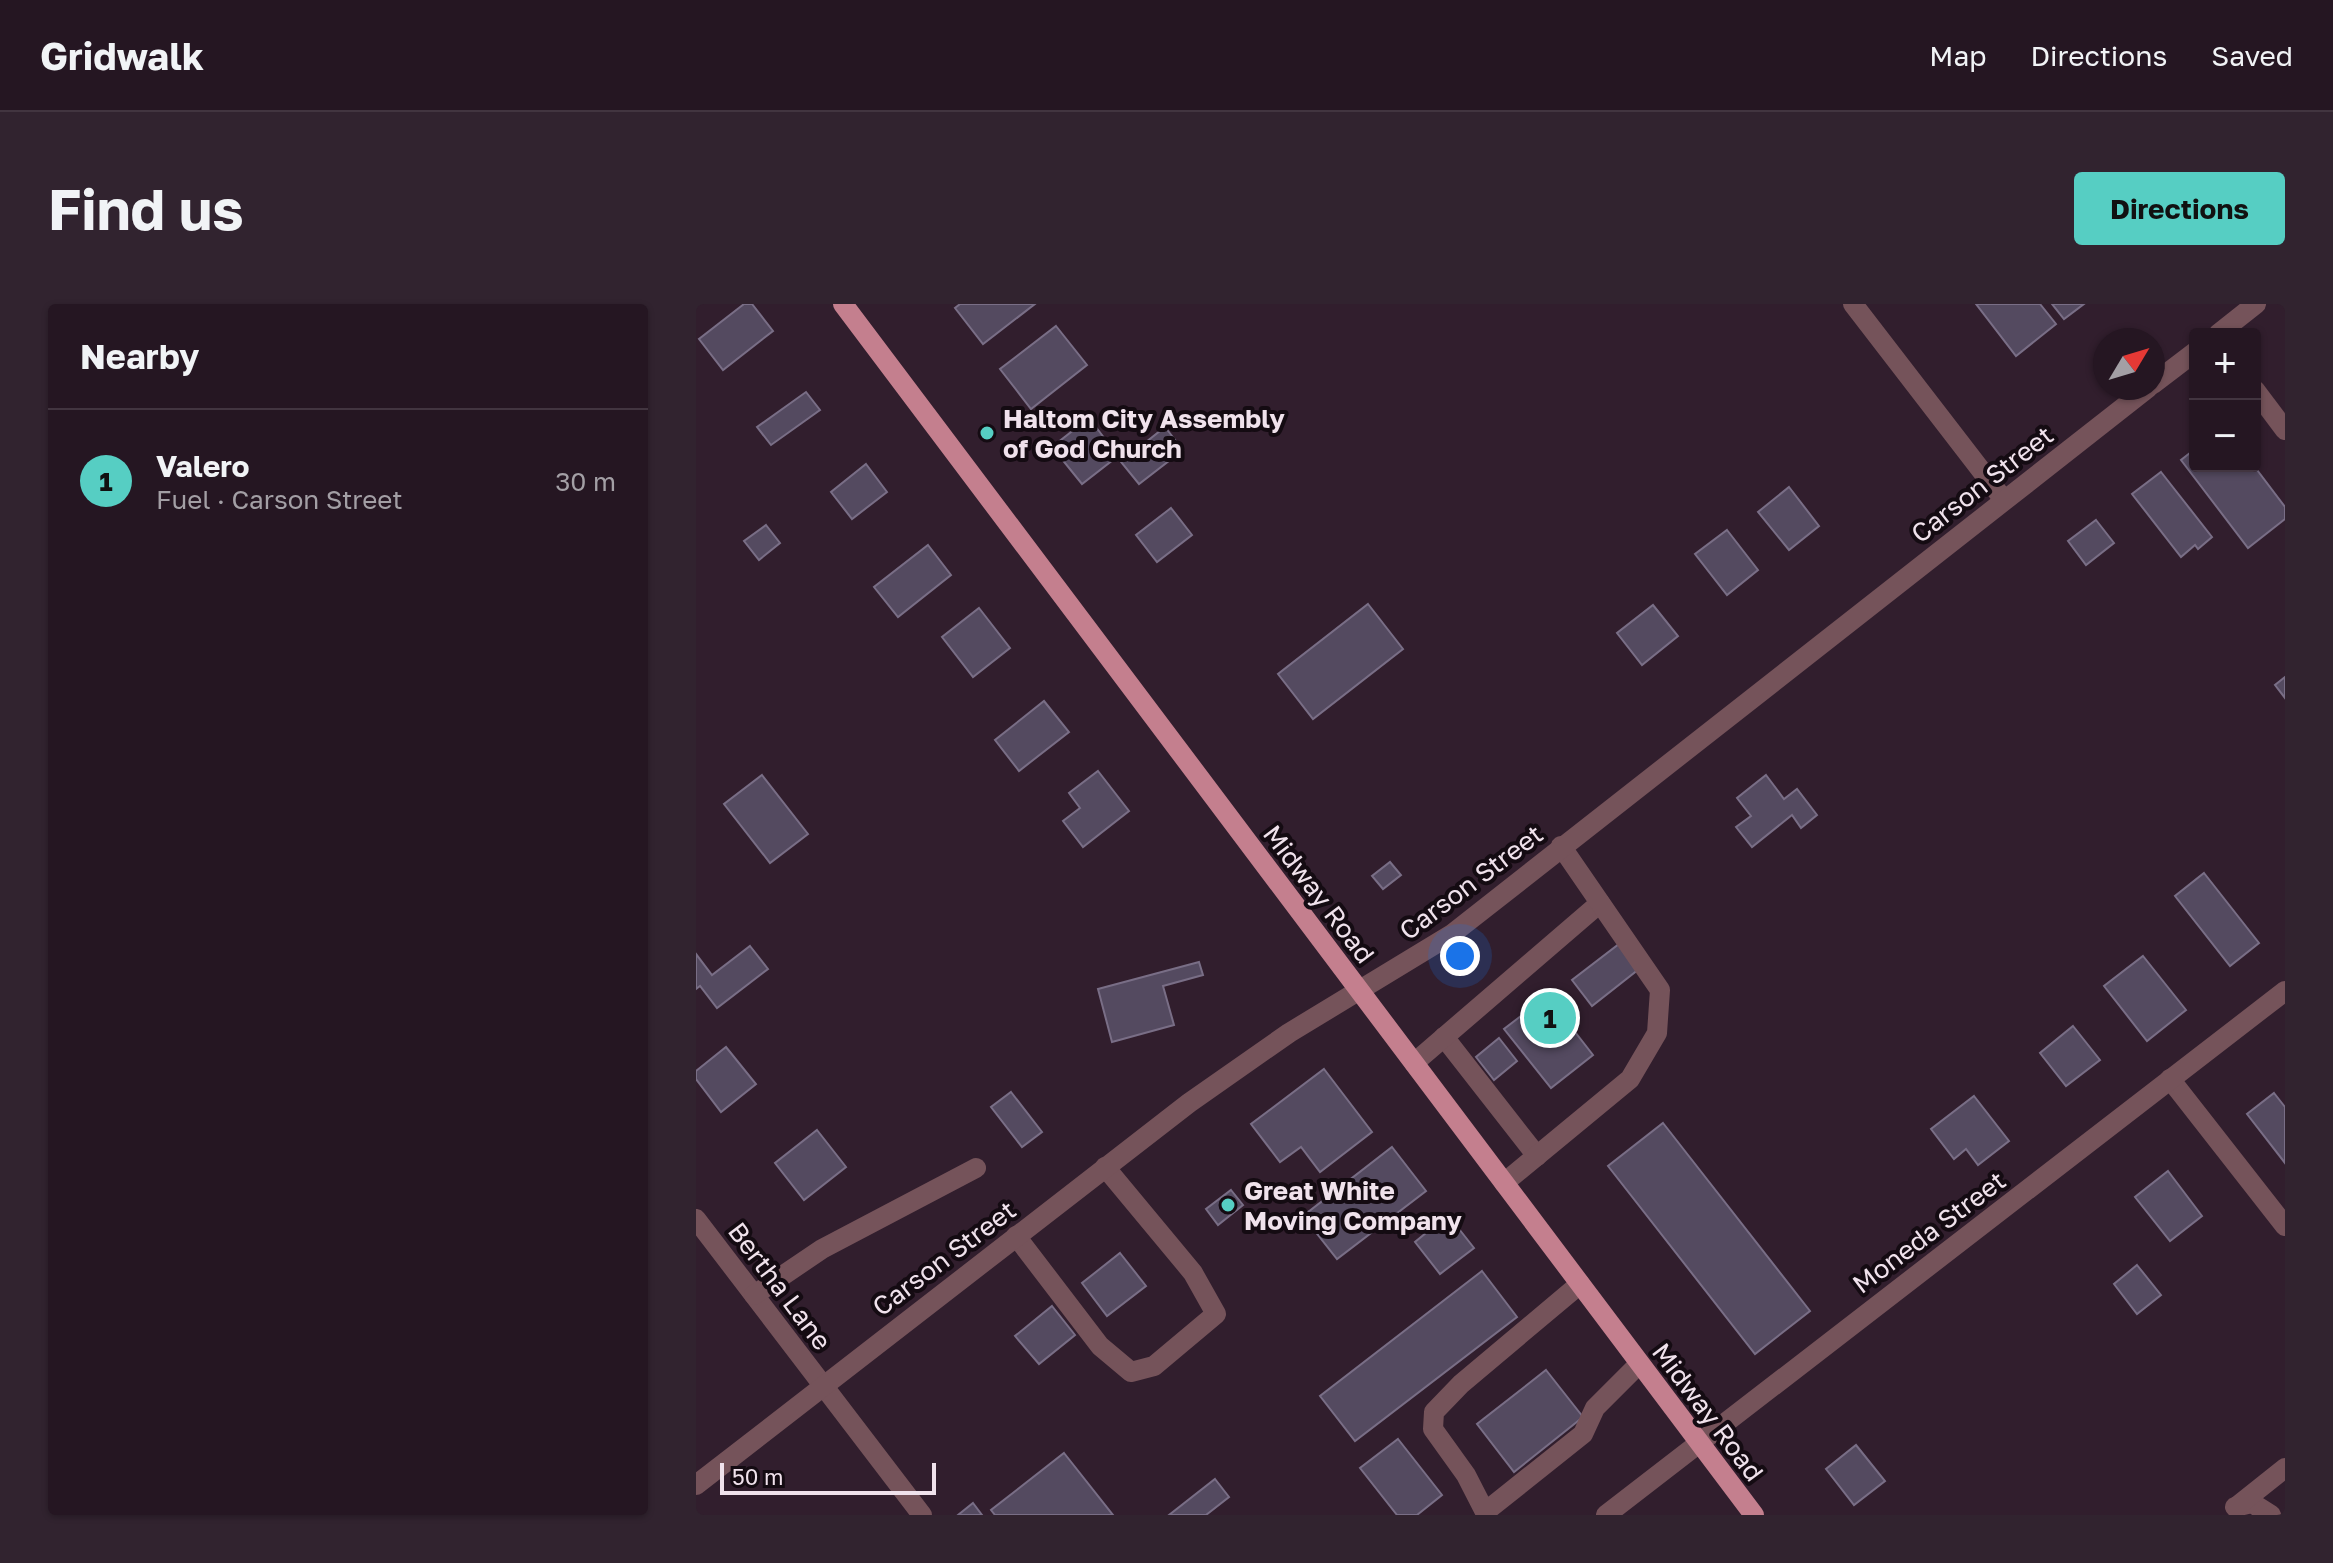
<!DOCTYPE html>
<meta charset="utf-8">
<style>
:root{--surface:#251622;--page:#31232f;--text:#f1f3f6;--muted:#a39fa5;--line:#423540;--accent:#56cec3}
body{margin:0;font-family:"Golos Text",sans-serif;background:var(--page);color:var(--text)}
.controls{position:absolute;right:24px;top:24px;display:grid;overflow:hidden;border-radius:8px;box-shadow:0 2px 6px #0004}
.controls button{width:72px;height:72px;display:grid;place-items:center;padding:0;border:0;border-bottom:2px solid var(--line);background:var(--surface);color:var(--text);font:40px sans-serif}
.compass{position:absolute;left:1397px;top:24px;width:72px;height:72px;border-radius:50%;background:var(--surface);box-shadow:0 2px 6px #0004;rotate:52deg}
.scale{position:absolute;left:24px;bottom:20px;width:216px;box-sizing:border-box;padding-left:8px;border:4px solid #f0e2ec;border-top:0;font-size:22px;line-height:28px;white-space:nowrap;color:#f0e2ec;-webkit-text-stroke:6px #140b12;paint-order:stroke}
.you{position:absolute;left:764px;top:652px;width:28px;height:28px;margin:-20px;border:6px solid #fff;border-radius:50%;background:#1a73e8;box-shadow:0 0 0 12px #1a73e833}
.badge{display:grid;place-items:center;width:52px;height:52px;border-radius:50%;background:var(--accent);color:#111;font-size:26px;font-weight:700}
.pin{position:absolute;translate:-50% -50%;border:4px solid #fff;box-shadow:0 2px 8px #0006}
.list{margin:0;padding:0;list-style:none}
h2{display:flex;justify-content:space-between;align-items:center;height:104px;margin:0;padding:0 32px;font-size:34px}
h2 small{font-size:26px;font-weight:400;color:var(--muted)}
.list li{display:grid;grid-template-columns:52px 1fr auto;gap:24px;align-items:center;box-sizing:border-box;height:144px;padding:0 32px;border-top:2px solid var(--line)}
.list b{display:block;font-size:30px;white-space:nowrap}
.list p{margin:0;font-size:26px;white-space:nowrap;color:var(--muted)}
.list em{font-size:26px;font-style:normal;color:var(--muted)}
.map{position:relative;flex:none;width:1589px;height:1211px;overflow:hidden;border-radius:8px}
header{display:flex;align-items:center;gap:48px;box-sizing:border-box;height:112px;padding:0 40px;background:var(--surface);border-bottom:2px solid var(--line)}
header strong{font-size:38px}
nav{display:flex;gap:44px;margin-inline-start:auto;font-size:28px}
.intro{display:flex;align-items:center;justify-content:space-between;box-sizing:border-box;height:192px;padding:0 48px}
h1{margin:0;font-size:56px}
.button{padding:20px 36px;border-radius:8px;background:var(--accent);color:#111;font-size:28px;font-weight:700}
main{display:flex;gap:48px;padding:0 48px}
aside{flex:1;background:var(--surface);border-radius:8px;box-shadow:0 2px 6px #0004}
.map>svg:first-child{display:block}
</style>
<header>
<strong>Gridwalk</strong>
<nav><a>Map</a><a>Directions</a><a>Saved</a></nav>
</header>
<div class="intro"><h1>Find us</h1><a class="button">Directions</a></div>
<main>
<aside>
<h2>Nearby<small></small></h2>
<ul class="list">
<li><span class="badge">1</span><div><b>Valero</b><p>Fuel · Carson Street</p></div><em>30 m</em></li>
</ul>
</aside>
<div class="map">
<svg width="1589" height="1211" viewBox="0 0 1589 1211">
<rect width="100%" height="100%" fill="#311e2d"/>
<g fill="#544a60" stroke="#796e86" stroke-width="2">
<path d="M48 0H56L77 27 27 66 3 35Z"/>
<path d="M264 0H339L287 40 259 4Z"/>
<path d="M1280 0H1344L1360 20 1320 52Z"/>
<path d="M1356 0H1388L1368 15Z"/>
<path d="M360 22 391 61 335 105 304 65Z"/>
<path d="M110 88 124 106 75 141 61 123Z"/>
<path d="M393 114 422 152 386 180 356 143Z"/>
<path d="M469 123 487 146 443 180 425 158Z"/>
<path d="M1499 145V162H1558L1589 203V215L1552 244 1485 156Z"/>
<path d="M170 160 191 188 156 215 135 188Z"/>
<path d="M1465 168 1516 233 1502 245 1499 241 1485 253 1436 190Z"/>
<path d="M1093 183 1123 222 1093 246 1062 208Z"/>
<path d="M475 204 496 231 461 258 440 231Z"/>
<path d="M1400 216 1418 239 1390 261 1372 237Z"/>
<path d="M70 221 84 239 63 256 48 237Z"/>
<path d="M1031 226 1062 266 1031 291 999 250Z"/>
<path d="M232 241 255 271 202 313 178 283Z"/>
<path d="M672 300 707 345 617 415 582 370Z"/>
<path d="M957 301 982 332 946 361 921 329Z"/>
<path d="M283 304 314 344 277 373 246 333Z"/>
<path d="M1589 373V394L1579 381Z"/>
<path d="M348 397 373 428 323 467 299 436Z"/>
<path d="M402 467 433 507 387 543 367 517 384 504 373 489Z"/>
<path d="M66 471 112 530 74 559 28 500Z"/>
<path d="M1070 471 1088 495 1101 485 1121 511 1105 524 1096 511 1056 543 1040 523 1055 512 1041 494Z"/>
<path d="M694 558 705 571 687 585 676 572Z"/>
<path d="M1508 569 1563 639 1534 662 1479 592Z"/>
<path d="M923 640 943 665 896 702 876 676Z"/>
<path d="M54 642 72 665 21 704 4 682 0 685V650L16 671Z"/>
<path d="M1447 652 1490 706 1451 737 1408 682Z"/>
<path d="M503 658 507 671 467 682 478 721 416 738 402 685Z"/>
<path d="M851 692 897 751 855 784 808 725Z"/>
<path d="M1377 722 1404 756 1370 782 1344 749Z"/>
<path d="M803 734 821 757 798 776 780 753Z"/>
<path d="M30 743 60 780 25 808 0 775V767Z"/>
<path d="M628 765 676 828 624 868 605 843 584 858 555 820Z"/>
<path d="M315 788 346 828 326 843 295 803Z"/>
<path d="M1578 789 1589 803V859L1551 810Z"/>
<path d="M1278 792 1313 837 1282 861 1270 845 1258 855 1235 825Z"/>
<path d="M967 819 1114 1007 1059 1050 912 862Z"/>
<path d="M121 826 150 863 108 896 79 859Z"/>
<path d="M696 843 730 887 641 955 607 912Z"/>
<path d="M1472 867 1506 912 1474 937 1439 893Z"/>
<path d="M535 886 547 901 522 921 510 905Z"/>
<path d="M752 911 778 944 744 970 719 938Z"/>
<path d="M424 949 450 982 411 1012 386 979Z"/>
<path d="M1441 961 1465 991 1441 1010 1418 980Z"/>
<path d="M786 967 821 1013 659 1137 624 1092Z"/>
<path d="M356 1002 379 1031 343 1060 319 1032Z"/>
<path d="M850 1066 887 1113 818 1168 781 1120Z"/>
<path d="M702 1135 746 1191 721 1211H701L664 1164Z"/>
<path d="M1160 1141 1189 1177 1158 1201 1130 1165Z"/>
<path d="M368 1149 417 1211H299L295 1206Z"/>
<path d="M519 1175 533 1193 510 1211H473Z"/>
<path d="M277 1199 286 1211H262Z"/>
</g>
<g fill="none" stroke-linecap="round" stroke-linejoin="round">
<g stroke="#75535a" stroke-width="20">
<path d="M1157 0 1308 196"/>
<path d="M1522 30 1560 0"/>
<path d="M1457 80 1499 48"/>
<path d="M1559 86 1589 126"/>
<path d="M748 733 841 852"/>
<path d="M718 759 904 599"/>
<path d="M1474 775 1589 922"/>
<path d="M808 879 934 775 961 729 964 686 865 542"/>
<path d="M0 915 226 1211"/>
<path d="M320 932 404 1042 435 1068 458 1062 520 1010 497 969 409 863"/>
<path d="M884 980 765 1080 738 1108 737 1125 770 1171 789 1208 887 1130 899 1104 943 1060"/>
<path d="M58 991 126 945 280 864"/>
<path d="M0 1181 493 799 593 729 756 630 1452 84"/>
<path d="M1539 1203 1556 1199 1575 1211"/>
<path d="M1540 1203 1589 1164"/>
<path d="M910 1211 1589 687"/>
</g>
<path stroke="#c47f8e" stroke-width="20" d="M147 0 1058 1211"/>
</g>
<g fill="#56cec3" stroke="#140b12" stroke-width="3">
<circle cx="291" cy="129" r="8"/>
<circle cx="532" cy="901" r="8"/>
</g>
<g text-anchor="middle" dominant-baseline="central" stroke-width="8" stroke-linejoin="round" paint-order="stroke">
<g font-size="26" font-weight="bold" fill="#f0e2ec" stroke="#140b12" text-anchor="start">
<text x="307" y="114">Haltom City Assembly<tspan x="307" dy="30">of God Church</tspan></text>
<text x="548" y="886">Great White<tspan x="548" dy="30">Moving Company</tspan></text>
</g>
<g font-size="26" fill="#f0e2ec" stroke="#140b12">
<text transform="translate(1286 180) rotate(-38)">Carson Street</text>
<text transform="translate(775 578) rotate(-37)">Carson Street</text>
<text transform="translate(623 590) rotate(53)">Midway Road</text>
<text transform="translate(1233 928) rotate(-37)">Moneda Street</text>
<text transform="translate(248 954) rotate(-37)">Carson Street</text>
<text transform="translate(84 982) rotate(53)">Bertha Lane</text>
<text transform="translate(1012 1108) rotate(53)">Midway Road</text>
</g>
</g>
</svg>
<div class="controls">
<button>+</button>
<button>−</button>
</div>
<svg class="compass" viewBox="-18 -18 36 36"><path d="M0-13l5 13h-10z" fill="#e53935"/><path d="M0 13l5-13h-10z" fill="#a39fa5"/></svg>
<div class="scale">50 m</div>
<div class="you"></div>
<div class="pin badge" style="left:854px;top:714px">1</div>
</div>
</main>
